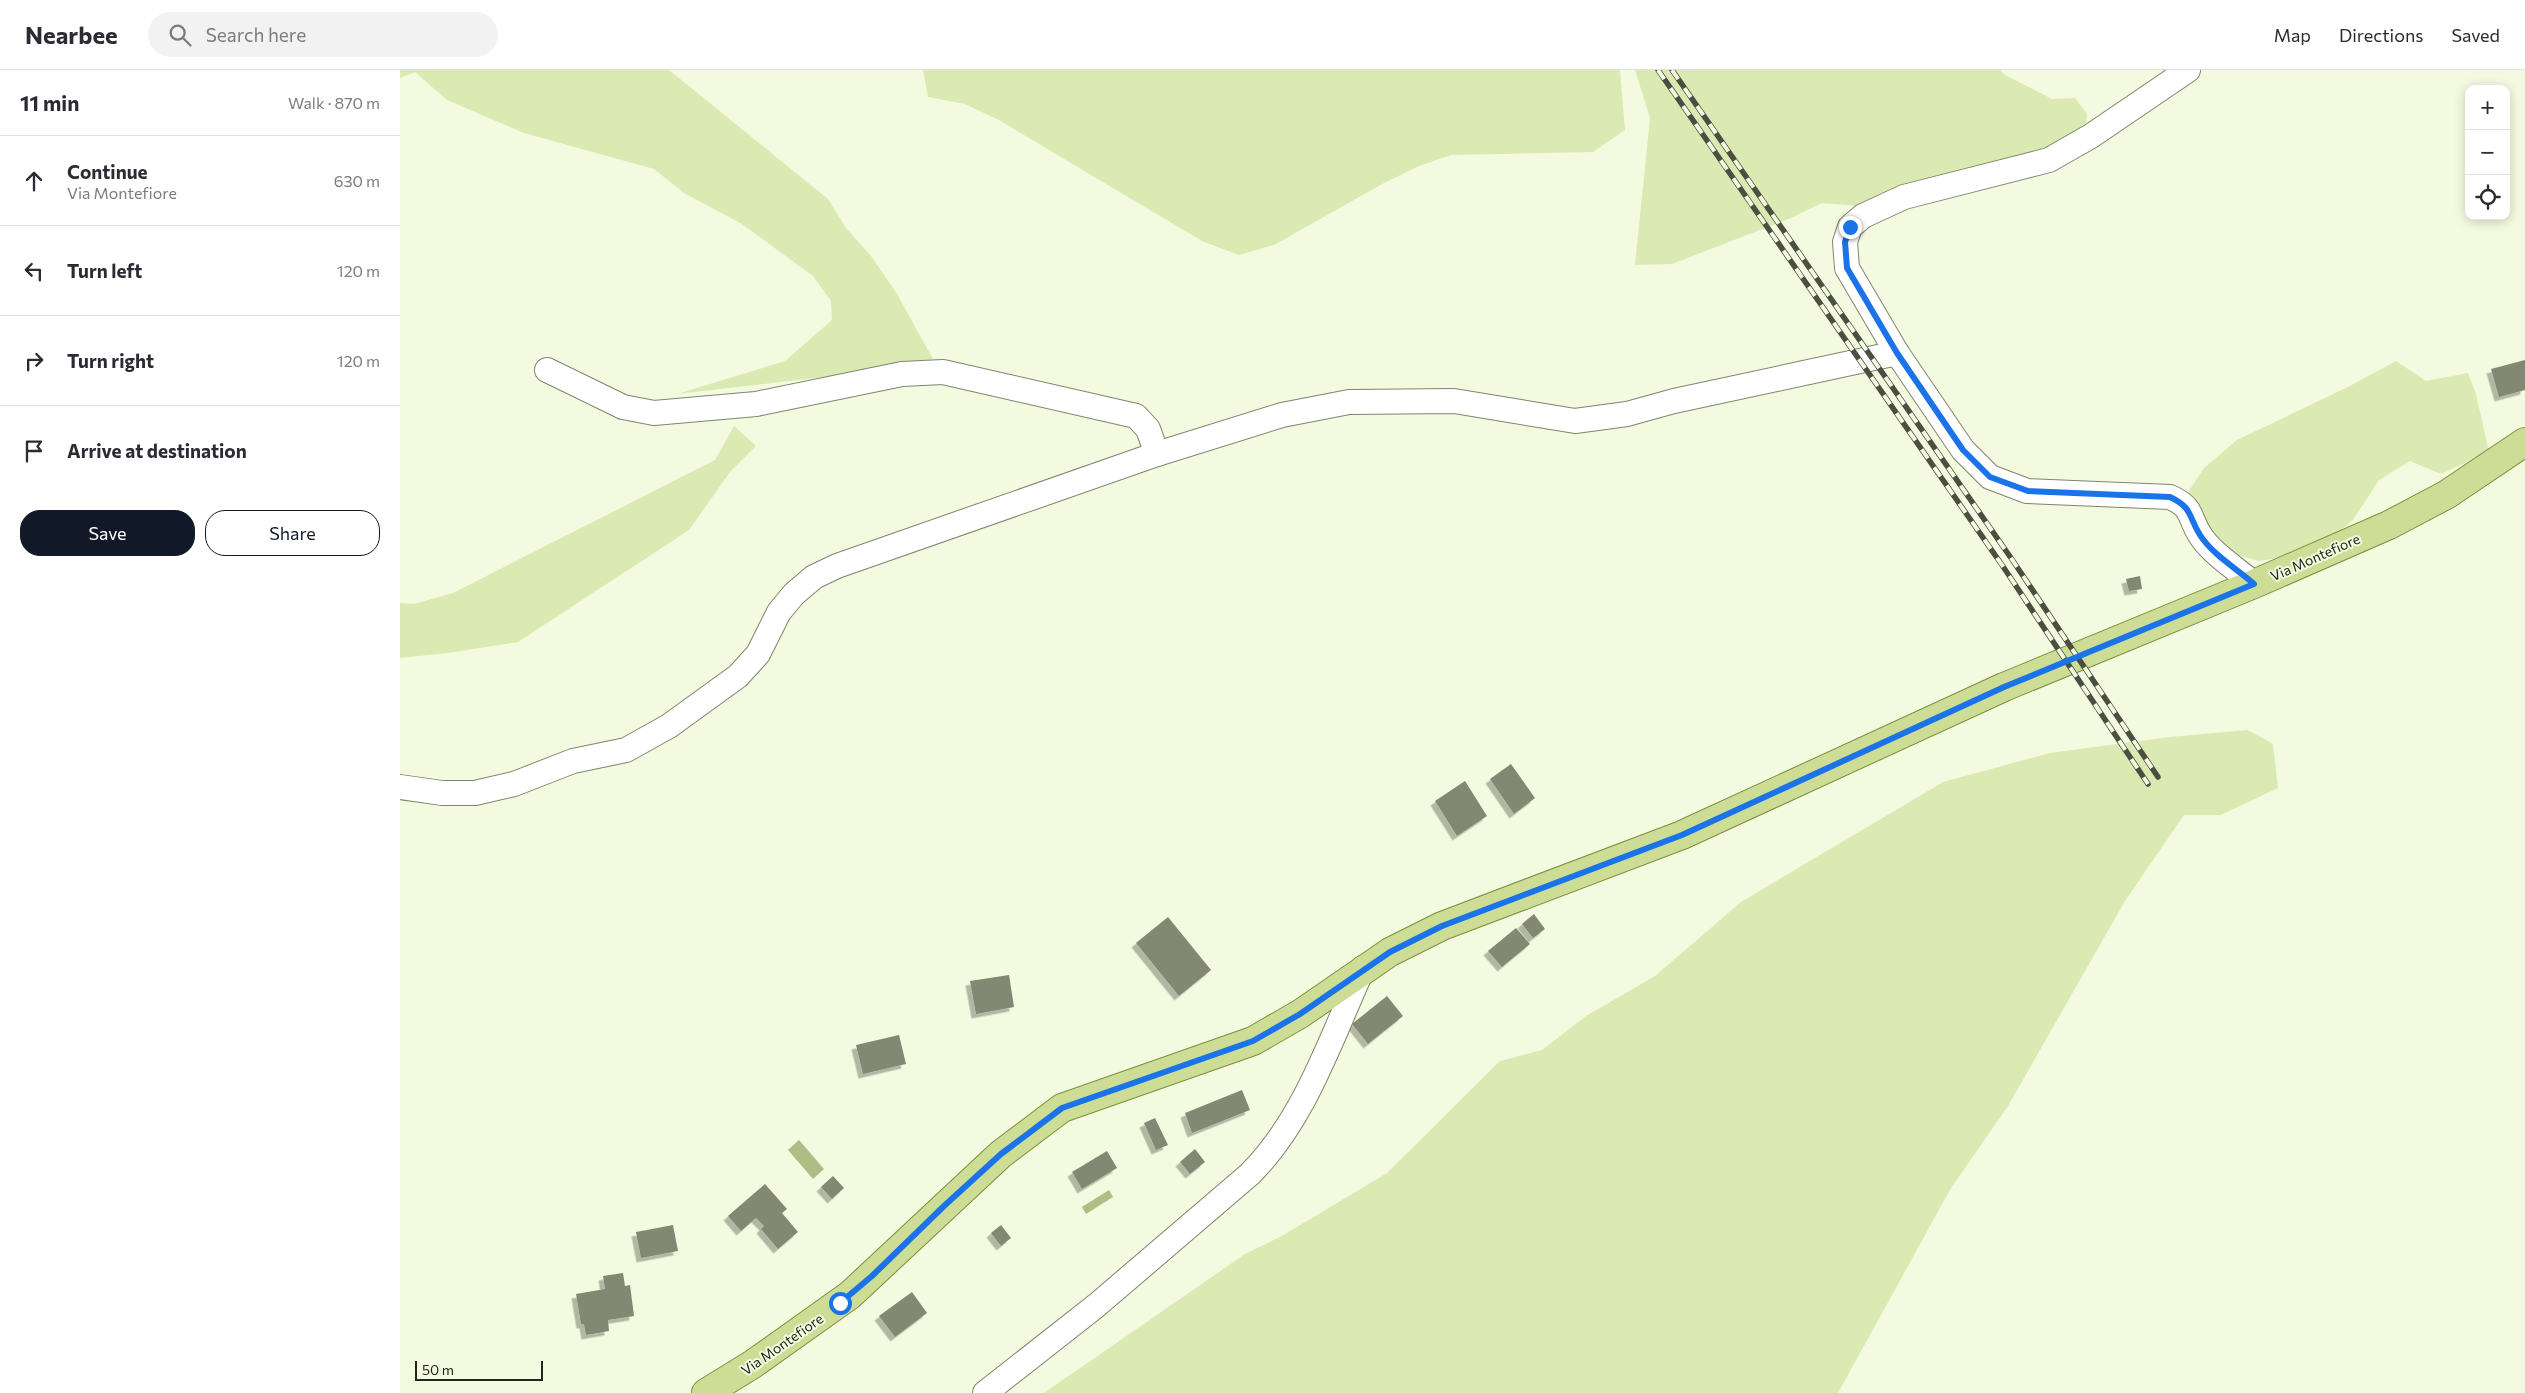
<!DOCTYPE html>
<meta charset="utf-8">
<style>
:root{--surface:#fff;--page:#f2f2f3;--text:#2b2b33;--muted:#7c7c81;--line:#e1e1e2;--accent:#111827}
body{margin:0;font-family:Commissioner,sans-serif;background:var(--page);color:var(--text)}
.controls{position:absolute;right:15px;top:15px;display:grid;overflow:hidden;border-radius:10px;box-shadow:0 2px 12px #0003}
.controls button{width:45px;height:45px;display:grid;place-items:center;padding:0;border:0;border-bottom:1px solid var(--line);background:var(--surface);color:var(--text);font:25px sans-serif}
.scale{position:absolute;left:15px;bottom:12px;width:128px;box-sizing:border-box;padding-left:5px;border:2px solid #23251c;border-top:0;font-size:14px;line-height:18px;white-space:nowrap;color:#23251c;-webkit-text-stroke:4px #f3fae0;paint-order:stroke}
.stop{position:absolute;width:15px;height:15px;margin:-11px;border:4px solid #1a73e8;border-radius:50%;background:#fff}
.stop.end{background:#1a73e8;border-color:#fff;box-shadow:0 1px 5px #0008}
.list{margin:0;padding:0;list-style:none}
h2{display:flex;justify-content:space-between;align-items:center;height:65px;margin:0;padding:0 20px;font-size:21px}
h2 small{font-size:16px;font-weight:400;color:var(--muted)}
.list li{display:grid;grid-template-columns:32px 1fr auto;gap:15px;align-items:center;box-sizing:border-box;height:90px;padding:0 20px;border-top:1px solid var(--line)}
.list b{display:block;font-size:19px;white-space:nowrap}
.list p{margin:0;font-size:16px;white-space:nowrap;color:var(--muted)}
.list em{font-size:16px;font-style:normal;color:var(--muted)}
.actions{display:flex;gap:10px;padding:15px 20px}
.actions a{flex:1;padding:11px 0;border:1px solid var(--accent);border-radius:20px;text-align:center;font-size:18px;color:var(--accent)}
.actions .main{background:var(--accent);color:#fff}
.icon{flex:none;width:28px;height:28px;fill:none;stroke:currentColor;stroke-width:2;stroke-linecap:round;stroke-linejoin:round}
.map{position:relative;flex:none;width:2125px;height:1323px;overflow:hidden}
header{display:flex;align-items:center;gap:30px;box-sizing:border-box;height:70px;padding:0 25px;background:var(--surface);border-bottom:1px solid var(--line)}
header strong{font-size:24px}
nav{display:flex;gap:28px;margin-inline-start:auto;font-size:18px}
.search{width:350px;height:45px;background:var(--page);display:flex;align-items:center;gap:12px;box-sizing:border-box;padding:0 18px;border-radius:28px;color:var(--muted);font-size:19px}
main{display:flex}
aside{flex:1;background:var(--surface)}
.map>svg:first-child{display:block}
</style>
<header>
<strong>Nearbee</strong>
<div class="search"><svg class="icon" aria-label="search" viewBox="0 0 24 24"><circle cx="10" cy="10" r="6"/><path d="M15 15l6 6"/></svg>Search here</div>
<nav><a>Map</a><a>Directions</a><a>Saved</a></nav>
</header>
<main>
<aside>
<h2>11 min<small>Walk · 870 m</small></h2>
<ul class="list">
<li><svg class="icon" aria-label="ahead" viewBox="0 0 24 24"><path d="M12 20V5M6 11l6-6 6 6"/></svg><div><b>Continue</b><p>Via Montefiore</p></div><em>630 m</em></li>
<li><svg class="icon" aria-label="left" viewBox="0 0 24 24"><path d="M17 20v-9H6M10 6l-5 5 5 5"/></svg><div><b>Turn left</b></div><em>120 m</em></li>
<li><svg class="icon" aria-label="right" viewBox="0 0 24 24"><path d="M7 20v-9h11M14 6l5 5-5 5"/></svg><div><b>Turn right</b></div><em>120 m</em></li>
<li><svg class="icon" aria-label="arrive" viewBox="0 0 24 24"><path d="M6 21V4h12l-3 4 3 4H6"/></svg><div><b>Arrive at destination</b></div></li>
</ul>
<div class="actions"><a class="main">Save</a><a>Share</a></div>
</aside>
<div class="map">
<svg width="2125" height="1323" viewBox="0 0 2125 1323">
<defs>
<filter id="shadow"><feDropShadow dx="-4.5" dy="4.5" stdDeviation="0" flood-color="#0004"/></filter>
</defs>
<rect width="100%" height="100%" fill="#f3fae0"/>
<g fill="#dbe9b2">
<path d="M0 0H269L428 129 446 158 471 186 497 224 533 289 441 305 277 324 385 291 432 250 431 231 413 206 342 154 284 123 254 99 124 63 47 30 15 2 0 8Z"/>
<path d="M523 0H1220L1225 60 1193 82 1051 85 1019 96 984 113 874 175 839 185 802 171 599 50 565 34 528 27Z"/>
<path d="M1235 0H1600L1605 5 1652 29 1675 28 1687 44 1686 59 1657 77 1470 137 1422 133 1391 148 1272 194 1235 195 1250 48Z"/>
<path d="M1996 291 2026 311 2068 303 2076 324 2089 382 2041 404 2010 391 1979 410 1953 450 1915 481 1860 491 1836 485 1818 472 1787 424 1804 398 1837 370 1948 317Z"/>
<path d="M334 356 356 376 330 402 289 460 118 572 48 583 0 588V533L14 534 53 523 315 390Z"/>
<path d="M1848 660 1873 674 1878 718 1821 745H1784L1725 831 1608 1036 1551 1118 1438 1323H644L845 1184 880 1167 987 1103 1100 991 1142 980 1186 946 1255 906 1341 832 1543 712 1650 683 1770 667Z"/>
</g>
<g fill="#afbe84">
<path d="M399 1070 424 1099 413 1109 388 1080Z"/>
<path d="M709 1120 713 1127 686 1144 682 1137Z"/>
</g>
<g fill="#828871" filter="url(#shadow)">
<path d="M2125 290V320L2099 327 2091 299Z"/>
<path d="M1740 506 1742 519 1729 521 1726 509Z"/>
<path d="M1111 694 1135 728 1114 744 1090 709Z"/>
<path d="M1065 711 1087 746 1057 766 1035 731Z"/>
<path d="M1134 844 1145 859 1133 868 1122 854Z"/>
<path d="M768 847 811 900 779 926 736 873Z"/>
<path d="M1116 858 1130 874 1102 897 1088 881Z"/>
<path d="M609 905 614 937 576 944 570 911Z"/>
<path d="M987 926 1003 946 968 974 952 954Z"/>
<path d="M499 965 506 994 463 1004 456 975Z"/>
<path d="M842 1020 850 1040 792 1063 785 1043Z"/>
<path d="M755 1048 768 1075 756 1080 744 1053Z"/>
<path d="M795 1079 805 1092 790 1104 780 1092Z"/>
<path d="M707 1081 717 1098 682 1119 672 1102Z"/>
<path d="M433 1106 444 1118 432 1129 421 1117Z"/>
<path d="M365 1114 387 1139 382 1143 398 1162 378 1179 361 1159 364 1156 356 1148 341 1161 328 1146Z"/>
<path d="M273 1155 278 1181 241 1188 236 1162Z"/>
<path d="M601 1155 611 1168 601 1176 591 1163Z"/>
<path d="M223 1203 225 1216 230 1215 234 1246 208 1250 209 1261 186 1265 184 1254H181L176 1224 205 1219 203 1206Z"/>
<path d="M512 1222 527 1243 495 1267 479 1246Z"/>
</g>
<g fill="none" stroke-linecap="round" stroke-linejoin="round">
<defs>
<g id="minor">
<path d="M1788 0 1691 66 1649 90 1504 127 1463 146 1450 157 1445 172 1447 198 1497 283 1563 380 1590 407 1627 421 1770 427C1794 438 1788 446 1800 465 1812 484 1837 499 1854 514"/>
<path d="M147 300 223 337 254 343 356 334 502 304 543 302 736 346 748 359 757 384"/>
<path d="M0 717 42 723H75L114 714 173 691 226 680 269 656 338 606 358 584 379 542 394 524 414 507 437 496 757 384 882 345 949 332 1054 331 1175 351 1227 344 1274 331 1497 283"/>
<path d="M585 1323 697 1235 850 1104C905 1049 931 968 963 898"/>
</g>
<path id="major" d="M306 1323 353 1294 450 1225 601 1084 662 1038 853 971 900 944 990 882 1042 856 1282 765 1604 617 1854 514 1989 455 2046 425 2125 372"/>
</defs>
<use href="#minor" stroke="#7f856e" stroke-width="26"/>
<use href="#major" stroke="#7d8e3d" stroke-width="30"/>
<use href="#minor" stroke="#fff" stroke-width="24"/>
<use href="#major" stroke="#cedd95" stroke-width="28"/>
<defs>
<g id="rail">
<path d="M1258 0 1602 495 1748 714"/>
<path d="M1272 0 1611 488 1758 707"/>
</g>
</defs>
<use href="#rail" stroke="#4c4e42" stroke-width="5.5"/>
<use href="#rail" stroke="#f3fae0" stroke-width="4" stroke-dasharray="11" stroke-linecap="butt"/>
</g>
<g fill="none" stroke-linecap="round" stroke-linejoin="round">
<path stroke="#1a73e8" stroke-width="6" d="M440 1233 472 1206 544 1136 601 1084 662 1038 853 971 900 944 990 882 1042 856 1282 765 1604 617 1854 514C1837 499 1812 484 1800 465 1788 446 1793 438 1770 427L1628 421 1590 407 1563 380 1497 283 1447 198 1445 172 1450 157"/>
</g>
<g text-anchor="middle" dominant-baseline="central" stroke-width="4" stroke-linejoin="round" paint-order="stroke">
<g font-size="14" fill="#23251c" stroke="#f3fae0">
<text transform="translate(1915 487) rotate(-24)">Via Montefiore</text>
<text transform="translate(382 1274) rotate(-35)">Via Montefiore</text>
</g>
</g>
</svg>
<div class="controls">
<button>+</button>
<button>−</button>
<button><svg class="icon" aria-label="locate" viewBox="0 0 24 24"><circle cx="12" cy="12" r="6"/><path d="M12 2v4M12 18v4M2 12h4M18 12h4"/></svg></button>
</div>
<div class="scale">50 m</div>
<div class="stop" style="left:440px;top:1233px"></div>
<div class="stop end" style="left:1450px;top:157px"></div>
</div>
</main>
